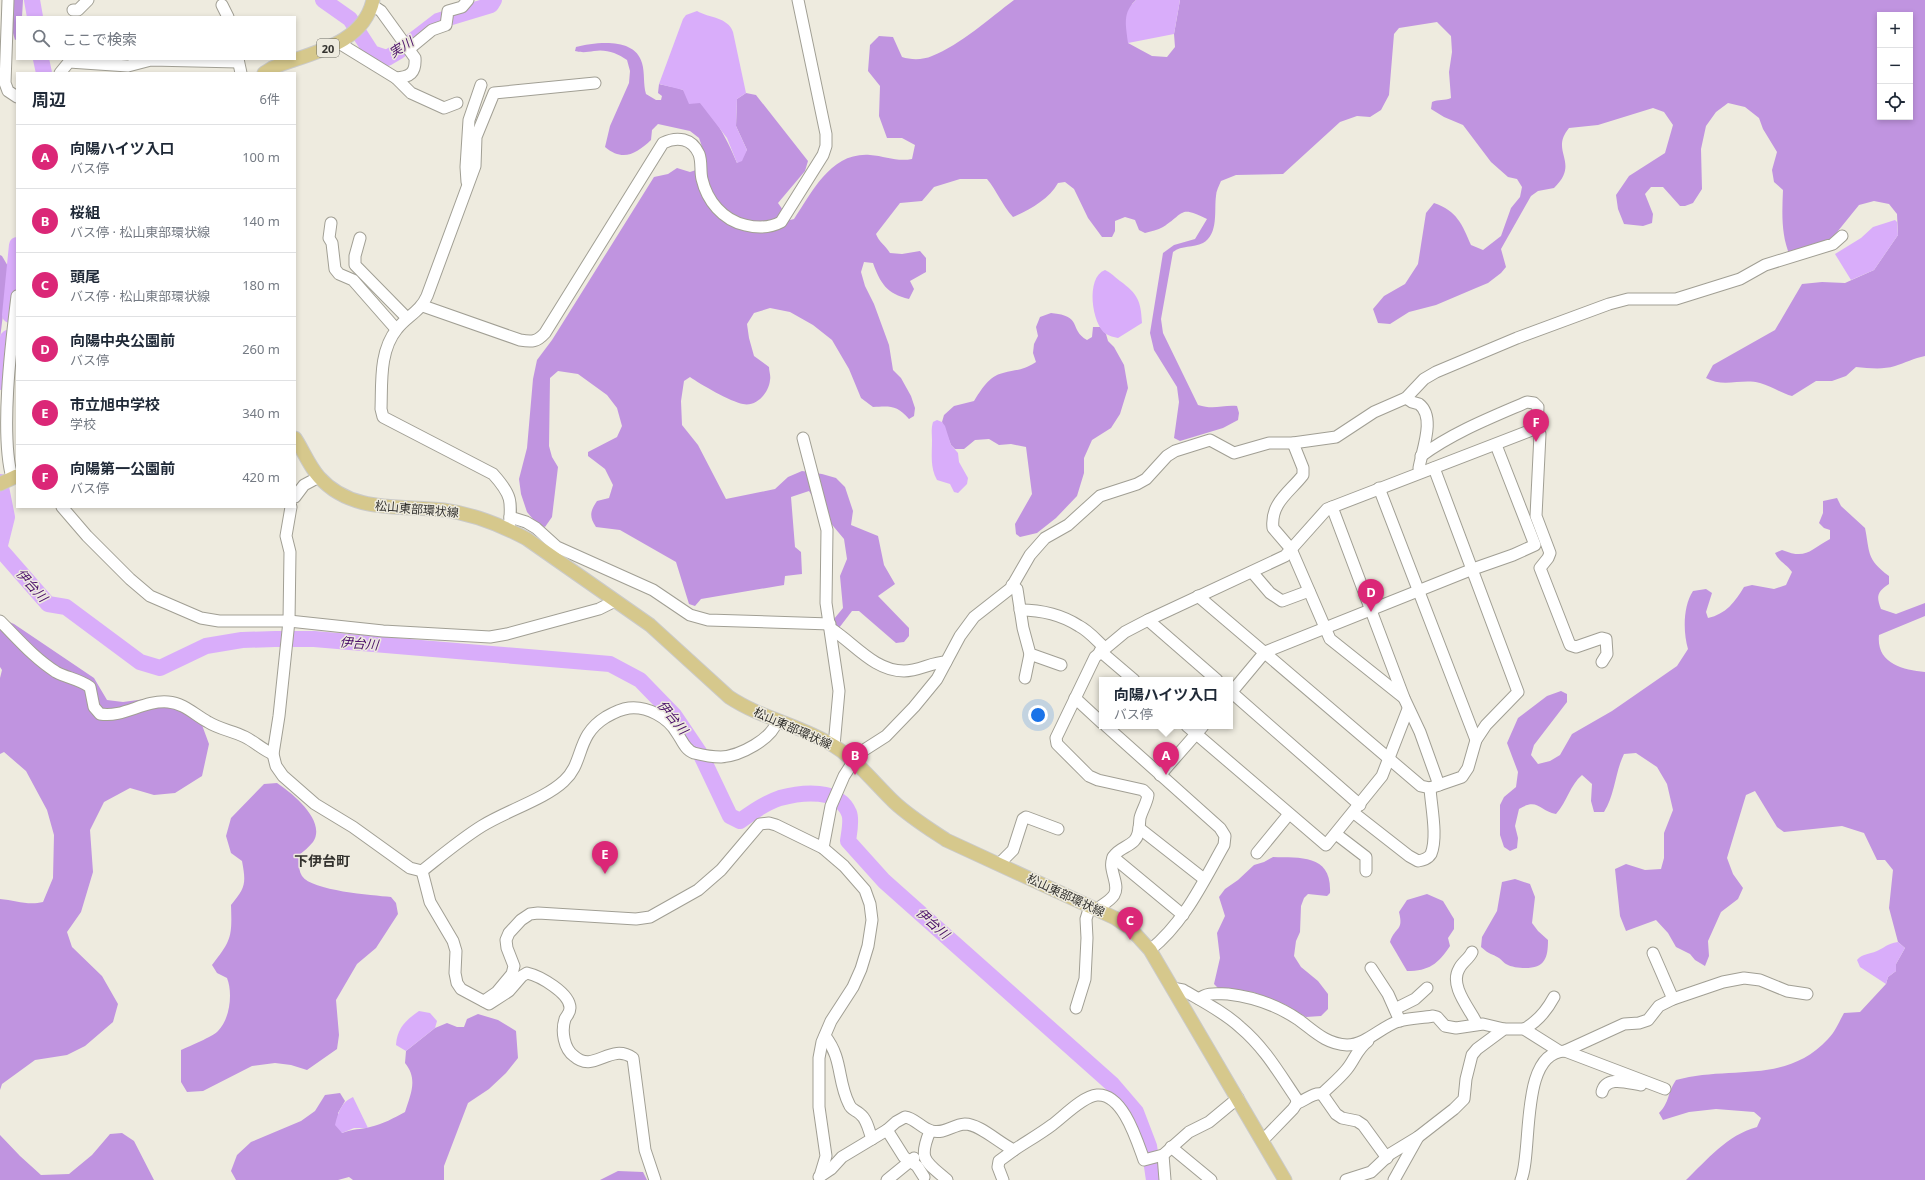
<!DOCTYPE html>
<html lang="ja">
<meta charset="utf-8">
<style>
:root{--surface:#fff;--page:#f2f2f3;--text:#1f2937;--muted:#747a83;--line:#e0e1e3;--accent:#db2777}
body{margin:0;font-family:"Noto Sans","Noto Sans JP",sans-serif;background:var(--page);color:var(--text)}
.controls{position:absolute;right:12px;top:12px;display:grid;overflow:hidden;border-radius:0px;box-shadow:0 2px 6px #0003}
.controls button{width:36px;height:36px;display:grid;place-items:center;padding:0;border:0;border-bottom:1px solid var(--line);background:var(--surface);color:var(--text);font:20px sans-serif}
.you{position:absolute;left:1038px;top:715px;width:14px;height:14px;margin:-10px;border:3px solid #fff;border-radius:50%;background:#1a73e8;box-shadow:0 0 0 6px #1a73e833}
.badge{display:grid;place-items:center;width:26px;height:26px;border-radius:50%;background:var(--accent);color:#fff;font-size:13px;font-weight:700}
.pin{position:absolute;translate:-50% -33px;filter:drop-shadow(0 1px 2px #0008)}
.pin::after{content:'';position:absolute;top:21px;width:14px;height:12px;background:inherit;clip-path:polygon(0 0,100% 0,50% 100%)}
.popup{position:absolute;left:1099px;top:677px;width:134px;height:52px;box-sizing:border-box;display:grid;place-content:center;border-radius:0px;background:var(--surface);filter:drop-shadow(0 1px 3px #0005);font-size:13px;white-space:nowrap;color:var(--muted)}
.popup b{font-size:15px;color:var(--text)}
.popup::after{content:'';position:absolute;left:50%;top:100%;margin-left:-8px;border:8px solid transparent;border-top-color:var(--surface)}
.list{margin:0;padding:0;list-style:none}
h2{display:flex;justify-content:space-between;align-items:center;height:52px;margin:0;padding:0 16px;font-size:17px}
h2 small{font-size:13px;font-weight:400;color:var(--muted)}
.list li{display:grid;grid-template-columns:26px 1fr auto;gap:12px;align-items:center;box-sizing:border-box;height:64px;padding:0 16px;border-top:1px solid var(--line)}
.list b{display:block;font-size:15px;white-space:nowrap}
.list p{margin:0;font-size:13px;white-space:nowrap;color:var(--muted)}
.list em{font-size:13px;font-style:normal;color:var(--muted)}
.icon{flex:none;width:22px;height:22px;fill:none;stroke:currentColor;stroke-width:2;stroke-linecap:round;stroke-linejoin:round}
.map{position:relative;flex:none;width:1925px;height:1180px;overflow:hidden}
.search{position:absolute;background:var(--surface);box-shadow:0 2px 6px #0003;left:16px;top:16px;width:280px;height:44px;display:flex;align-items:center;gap:10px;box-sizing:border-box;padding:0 14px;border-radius:0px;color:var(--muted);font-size:15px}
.panel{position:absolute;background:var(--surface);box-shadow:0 2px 6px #0003;left:16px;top:72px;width:280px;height:436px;border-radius:0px}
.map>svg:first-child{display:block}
</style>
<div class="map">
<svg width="1925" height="1180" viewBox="0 0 1925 1180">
<rect width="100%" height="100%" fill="#eeebdf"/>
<g fill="#c094e0" fill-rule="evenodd">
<path d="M13 0H23L22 17H17V39L15 40 13 33Z"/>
<path d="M1014 0H1136L1132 4 1128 43 1152 56 1167 57 1175 47 1174 34 1180 0H1925V356C1914 358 1905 363 1895 366 1882 370 1869 368 1856 367L1846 376 1832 381H1816L1792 396C1781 393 1771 386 1760 383 1742 378 1723 388 1706 378L1713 365 1775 330 1802 284 1822 282 1845 283 1874 270 1898 235 1897 214 1889 204 1874 201 1859 205 1825 247 1790 256C1781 235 1782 213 1783 190L1774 182 1772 170 1777 152 1763 129 1759 118 1745 107 1728 103 1716 112 1706 126 1701 149 1702 189 1693 203 1685 206H1680L1663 187H1651L1645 194 1653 214 1652 223 1643 226 1624 224 1618 209 1616 195 1629 176 1665 153 1673 125 1664 112 1653 108 1598 125 1569 128C1549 152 1581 162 1554 188L1538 191 1531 196 1501 249 1506 267 1501 273 1488 283 1476 288 1436 305 1409 312 1390 324 1378 323 1373 309 1384 296 1405 284 1418 264 1426 213 1434 203C1457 211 1462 224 1471 245L1483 250 1501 236 1511 208 1520 197 1522 187 1517 179 1508 177 1491 162 1463 125 1444 117 1431 109 1432 102C1439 99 1444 101 1451 98L1449 72 1452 52 1451 36 1437 22 1399 28 1394 34 1389 95 1381 110 1370 117 1357 116 1340 122 1283 174 1236 175 1221 181C1219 186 1216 191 1216 196 1214 210 1219 234 1203 243 1193 248 1182 245 1173 252L1161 319 1163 333 1198 405C1214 410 1221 405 1237 406L1239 413 1238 420 1223 428 1180 441 1174 438 1179 402 1177 387 1154 350 1150 333 1163 253 1174 245 1195 239 1207 219C1179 205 1185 213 1163 227 1158 230 1151 231 1145 233L1139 230 1135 220 1125 217 1115 221V231L1112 237H1102L1088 218 1074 189 1065 182 1058 183C1049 199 1031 209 1013 217 1002 205 997 191 987 179H960L934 187 922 201 900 203 876 234C879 242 885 245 890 253L902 254 920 251 926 258V272L910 281 914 289 909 299C887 294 880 283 873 263L864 262 861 272 865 286 874 304 889 345 893 370 901 378 911 396 915 408 914 416 909 419C897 405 890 406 873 407L861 398 849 369 832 340 813 325 790 312 770 308 754 313 747 324 749 338 754 356 769 367C769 371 771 376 770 380 769 393 756 407 743 404 731 402 700 384 690 377L684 381 681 401 682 425 698 445 726 499 775 489 788 477 802 471 822 474 836 478 845 487 853 511 851 525 878 536 884 565 895 584 878 596 909 628V636L904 642 896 643 859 611H852L839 628 833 627 834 619 843 608 840 576 847 559 844 539 823 514 809 491 791 497 795 547 801 552 802 574 785 576 784 585 701 599 695 606 689 604 676 562 620 530 596 527C589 517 590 511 597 501L609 498 613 485 605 469 588 456V452L617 437 622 426 617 408 607 395 578 374 558 371 550 378 549 446 552 457 558 467 552 517 545 527 537 524 527 512 521 494 519 479 527 448 533 379 537 360 552 340 654 177 668 174 677 168 690 172 696 170 705 155 699 138 690 131 658 124 652 130 651 140C636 154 623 162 605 147L610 126 629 83 630 71 627 60C617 53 606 49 594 51 587 52 583 53 575 51L576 47C596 42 635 37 642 63 645 73 643 84 646 94L656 100H661L662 96 658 93 659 84C666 86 676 87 683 90 708 102 727 138 737 163L747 150 736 126 737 99 746 93 756 95 808 161 805 171 778 203 790 220 794 219C813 191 831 152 870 155 885 156 897 162 912 159L915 145 902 138H887L879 116 880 86 868 71 870 45 879 36 893 37 902 57C911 60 923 60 932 56 960 45 990 18 1014 0ZM1880 15H1910V117H1880Z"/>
<path d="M0 255 2 256 9 268 0 338Z"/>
<path d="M1051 313C1084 316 1068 329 1087 340L1092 337 1093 327H1100L1106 334 1108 341 1114 347 1124 365 1128 388 1120 414 1111 428 1092 440 1084 458V473L1077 496 1056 518 1037 533 1020 537 1016 534 1015 524 1032 494 1026 447 1011 444 999 445 989 439 975 440 964 449H955L951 445 942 422 944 415 954 406 974 401C981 390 989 376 1003 373 1018 369 1022 371 1036 362L1033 353 1034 344 1038 336 1036 327 1040 317Z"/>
<path d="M1837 498 1841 506 1865 528C1870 552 1866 559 1889 576V584C1877 592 1876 596 1881 609L1896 614 1925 603V616L1879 635C1876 663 1902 670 1925 672V1180H1686C1707 1160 1727 1135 1757 1127L1761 1118 1754 1112 1716 1109 1689 1112 1663 1120 1659 1113C1670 1102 1667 1093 1676 1080 1729 1065 1786 1085 1828 1039 1835 1032 1839 1022 1844 1013L1860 1012 1886 984 1888 977 1896 971V964L1905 948 1898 942 1889 908 1893 870 1885 860H1877L1864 833 1842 826 1784 832 1777 827 1755 791 1746 795 1727 858 1733 874 1743 888 1738 899 1721 912 1708 941 1709 956 1705 966 1695 960 1690 954 1676 947 1668 933 1656 920 1626 931 1620 916 1615 869 1626 864 1645 870 1661 869 1664 858V833L1673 810 1667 784 1657 767 1636 753 1624 754C1615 772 1615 795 1604 812H1594L1591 801 1592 784 1582 775C1570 785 1567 802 1556 814 1539 811 1538 797 1519 809L1515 826 1518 838 1517 848 1510 851 1504 847 1500 835V805L1504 797 1516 787 1518 772 1507 743 1518 718 1547 696 1561 691 1567 694V702L1534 745 1531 755 1538 764 1550 761 1560 755 1572 734 1612 711 1677 666 1688 649C1683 632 1683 606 1693 591L1706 589 1712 593 1706 612 1708 618C1726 614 1735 602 1744 587L1752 585 1774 589 1786 585 1792 572C1787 564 1779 562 1775 553L1782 550C1807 560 1809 550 1830 539V530L1824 528 1819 523 1823 513V501Z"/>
<path d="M0 618 14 624 94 678 107 700 123 702 161 697 195 706 209 744 202 776 175 793 154 795 130 788 104 802 90 830 93 872 81 912 67 932 72 947 102 976 118 1004 113 1022 85 1046 67 1055 35 1060 2 1084 0 1090V899C15 900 28 906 43 902L53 878 54 835 47 810 26 771 4 752 0 754V678L2 670 0 667Z"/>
<path d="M277 783C292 793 327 821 313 842 309 847 304 851 299 855 299 861 298 870 302 876 312 891 372 895 391 897L396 903 398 914 376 948 357 964 336 1000 339 1035 337 1049 307 1070 291 1065 275 1063 252 1066 203 1091 187 1092 181 1082V1050C190 1046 212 1037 218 1031 230 1019 233 993 227 978L217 973 212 965C232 940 232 936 231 905 246 887 246 883 242 861L231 853 226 836 231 818 264 784Z"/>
<path d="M1273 857C1301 858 1332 854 1330 893L1327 896 1308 894 1304 898 1301 906 1300 932 1296 941 1294 956 1301 967 1318 981 1328 994V1009L1321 1016 1306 1017 1286 1005 1253 992 1219 989 1214 984 1220 958 1217 933 1225 916 1219 897 1225 889 1238 880 1254 865 1264 862Z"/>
<path d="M1515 879 1530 884 1535 897 1532 923 1538 931 1548 940C1548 958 1545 968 1525 968 1519 968 1511 967 1506 964 1504 963 1502 960 1499 958 1491 953 1490 955 1481 947L1482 937 1497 911 1502 882Z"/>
<path d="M1427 894 1443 901 1454 919V929L1448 938 1450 946C1438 964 1429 971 1407 971L1390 942C1395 926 1404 932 1399 912L1407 900Z"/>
<path d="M478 1014 498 1020 516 1031 518 1058 506 1073 489 1089 468 1103 444 1166V1180H353L349 1177 338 1180H236L231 1171 237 1155 251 1142 301 1121 315 1111 325 1095 340 1093 345 1101 338 1113 342 1133C355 1128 359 1130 370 1127 383 1124 394 1118 405 1112 411 1093 418 1079 405 1063L406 1051 435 1028 447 1023 457 1027H464L467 1019Z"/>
<path d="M122 1133 134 1141 154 1180H0V1135L20 1156 41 1175 69 1174 92 1155 110 1134Z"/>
<path d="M618 1171 643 1172 647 1180H600Z"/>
</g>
<g fill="#d9adfa">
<path d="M1136 0H1180L1174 34 1128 43C1126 25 1122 13 1136 0Z"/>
<path d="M697 11C709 18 728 17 733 32L746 93 737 99 736 126 747 150 742 161 737 163 727 138 700 103 689 104 683 90 659 84 683 19 686 15Z"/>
<path d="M1895 220 1897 222 1898 235 1874 270 1851 280 1835 254 1861 238 1873 227Z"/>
<path d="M1105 270C1110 272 1115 277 1120 281 1138 294 1141 301 1142 323L1118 338C1114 337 1109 336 1106 334 1092 325 1085 277 1105 270Z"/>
<path d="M937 420 942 422 945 426 951 445 958 453 959 462 968 478 967 484 958 493 954 492 950 484 937 480C930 467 932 455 932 440 932 433 931 429 933 422Z"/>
<path d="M1898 942 1905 948 1896 964V971L1888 977 1886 984 1860 967 1857 960C1863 953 1868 955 1877 951 1886 947 1886 944 1898 942Z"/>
<path d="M419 1011 430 1013 437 1021 435 1028 406 1051 396 1045C397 1028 406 1020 419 1011Z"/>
<path d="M353 1097 368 1128H354L342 1133 335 1125C338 1113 341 1102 353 1097Z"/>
</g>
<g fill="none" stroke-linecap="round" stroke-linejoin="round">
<g stroke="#d9adfa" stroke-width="16">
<path d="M32 0 35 17"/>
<path d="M323 0 350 19 372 53 387 58 399 51 438 21 491 5 494 0"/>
<path d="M41 59 44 73"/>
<path d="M10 315 17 245"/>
<path d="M0 382 8 338"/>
<path d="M0 482 7 517 0 545"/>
<path d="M0 549 48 604 66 607 140 662 160 668 206 646 242 640 275 639H314L610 664 640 680 674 715 701 755 730 816 740 821C752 812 765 803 780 798 802 792 839 788 849 813 852 820 849 833 848 841L884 881 1112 1084 1136 1112 1149 1146 1154 1180"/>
</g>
<defs>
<g id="minor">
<path d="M8 0 5 83 8 91 17 97"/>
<path d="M222 5 228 17"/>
<path d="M73 10H78L88 0"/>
<path d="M339 43 396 78C410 77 416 73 415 58L381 11 372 5"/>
<path d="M409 49 432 30 446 25 448 11 462 7 468 0"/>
<path d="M238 59 241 73"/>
<path d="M60 73 69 62 128 66 151 60 238 62"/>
<path d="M396 78 411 93 444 108 457 103"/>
<path d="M467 182 466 167 469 120 481 85"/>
<path d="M331 223 329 238 332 243 335 269 339 274 353 280 396 329"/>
<path d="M360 238 355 256V265L407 318"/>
<path d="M423 306 520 340C532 342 537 342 545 333L663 143C677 136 692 138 699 154 702 162 700 171 702 179 707 201 723 220 745 225 757 228 770 228 781 222L823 155 826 146V134L798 0"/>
<path d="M1406 398 1412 402 1419 404C1436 417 1422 450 1419 468L1420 472"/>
<path d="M803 438 827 530 826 603 839 691 834 746"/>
<path d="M1293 443 1303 468V475C1290 492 1270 503 1273 528L1291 549 1330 639 1404 698"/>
<path d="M1421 456C1454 432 1490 418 1527 402L1534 403 1538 407 1537 428 1540 434 1536 516 1550 553 1548 558 1540 568 1570 645 1576 647 1602 638 1606 639 1607 654 1602 662"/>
<path d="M12 478C0 433 11 345 17 296"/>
<path d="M1379 488 1476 740"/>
<path d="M295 497 304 485 319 477"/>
<path d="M62 507 87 536 130 579 150 596 201 618 219 621H289L383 631 490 637 507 634 599 609 615 601"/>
<path d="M291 507 286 536 290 552 289 621 279 716 273 754 276 766 283 776 315 804 353 827 410 868 422 871"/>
<path d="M1332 507 1404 698 1420 732 1439 785"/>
<path d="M510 517 526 522 536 528 557 547 653 590 690 615 708 620 830 624"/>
<path d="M509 529C512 501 512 495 493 474L383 417 381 409C382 383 379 351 397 329 407 316 420 312 427 296L475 166 476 137 494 93 595 83"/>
<path d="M1252 572 1270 593 1282 601 1309 591"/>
<path d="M1012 585 1017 589 1023 628 1030 654 1061 665"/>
<path d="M1198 596 1421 786 1430 788 1462 777 1468 768 1476 740 1486 725 1518 692 1434 468"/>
<path d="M1020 610C1040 610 1062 615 1079 626 1089 631 1097 641 1105 648"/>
<path d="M1148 620 1217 680"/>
<path d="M0 621C18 639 34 658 56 672 67 678 79 679 90 687L94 707 100 714C124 718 143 700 168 702 184 703 195 715 208 722 219 729 233 731 245 737 255 742 263 750 273 754"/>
<path d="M830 628C854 643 874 671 904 671 919 671 932 662 946 662"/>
<path d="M1100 651 1134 680"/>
<path d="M1025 678 1030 654"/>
<path d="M1230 691 1360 805"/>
<path d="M1230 694 1265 652 1473 569 1513 555 1535 545 1496 445"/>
<path d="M1075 698 1102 723"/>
<path d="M1106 726 1220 828 1225 836 1224 845C1203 882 1184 923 1150 950"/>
<path d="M1187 726 1326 845 1382 776 1408 709"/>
<path d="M1160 775 1203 726"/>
<path d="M1354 813 1409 856 1418 861C1423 860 1428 859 1431 854 1438 837 1431 806 1430 788"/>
<path d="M1139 828 1204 879"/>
<path d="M1336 834 1366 857V871"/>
<path d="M823 848 831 806 844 776 853 762 861 752 886 736 914 707 937 679 960 636 974 617 1011 588 1030 555 1045 538 1068 525 1100 496 1137 484 1146 479 1167 456 1175 451 1210 440 1234 453 1269 443H1293L1336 437 1374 412 1406 398 1424 379 1436 372 1517 338 1609 304 1628 299H1676L1740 279 1765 265 1833 244 1842 236"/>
<path d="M1257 853 1289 814"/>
<path d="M1113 857 1183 915"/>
<path d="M999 864 1013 850 1023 819 1026 817 1058 829"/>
<path d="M422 871 430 902 453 941 456 951 455 973 457 983 461 989 489 1004 509 991 522 976 527 973C540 976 570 993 570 1008 570 1013 567 1015 565 1019 561 1031 564 1049 574 1056 594 1074 610 1042 633 1058L645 1150 655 1180"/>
<path d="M422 871C441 856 461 839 482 826 506 811 545 799 564 781 585 762 575 736 606 717 613 713 621 709 629 708 647 706 668 717 677 733 682 740 685 750 694 753 702 755 714 757 721 757 740 756 772 739 777 721"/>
<path d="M1097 909C1102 905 1110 901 1114 895 1121 884 1106 868 1114 856 1118 849 1128 847 1134 841 1140 835 1139 826 1140 818 1142 810 1147 803 1148 795L1143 790 1098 780 1089 776 1057 744 1056 738 1095 657 1125 632 1148 620 1285 556 1327 509 1537 428"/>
<path d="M1472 952C1469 959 1462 962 1459 969 1449 986 1470 1009 1477 1024"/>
<path d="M1653 953 1673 999"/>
<path d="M1371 968 1388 994 1400 1021"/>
<path d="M1172 988 1183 990C1202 1001 1224 1012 1240 1027 1264 1047 1279 1073 1296 1098L1297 1103 1293 1109 1262 1141"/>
<path d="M1199 999C1207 992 1217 994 1228 994 1254 997 1277 1005 1299 1020 1314 1031 1326 1044 1347 1045 1366 1045 1382 1026 1399 1021 1410 1018 1422 1018 1433 1016L1437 1017 1445 1026 1456 1028 1483 1024 1504 1029"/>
<path d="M484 1001 497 992 512 974 514 966 507 948 506 940 509 933 521 920 530 914 538 913 636 919 650 917 698 890 721 870 760 824 769 823 776 825 823 848 844 866 865 890 870 904 872 920 868 946 861 969 853 987 831 1021 822 1042 819 1058V1107L826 1156 820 1176"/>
<path d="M1076 1008 1085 979 1087 938 1086 919 1090 906"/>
<path d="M1395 1009 1415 999 1427 988"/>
<path d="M1524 1029C1537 1022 1547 1010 1554 997"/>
<path d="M825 1036C843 1059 837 1080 849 1104 851 1110 856 1110 860 1114 867 1119 869 1131 872 1139"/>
<path d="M1368 1041C1357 1049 1355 1059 1347 1069 1340 1078 1330 1086 1322 1094L1336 1114 1342 1118 1357 1121 1363 1125 1387 1158"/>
<path d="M1565 1051 1665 1089"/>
<path d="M1602 1092C1606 1075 1628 1083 1641 1085"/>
<path d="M1297 1103C1305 1101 1313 1092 1322 1094"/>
<path d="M887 1130 904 1157 917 1166 924 1177"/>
<path d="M930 1131C918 1160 925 1161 947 1180"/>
<path d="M1171 1147 1211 1180"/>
<path d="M1163 1155 1165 1180"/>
<path d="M819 1177 831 1169 842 1157 887 1130 896 1122 905 1117C915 1118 922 1129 932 1131 945 1134 952 1125 965 1124 980 1124 1000 1144 1014 1150 1026 1142 1040 1134 1052 1125 1063 1117 1083 1096 1097 1095 1123 1093 1137 1141 1144 1160L1163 1155 1189 1132 1209 1122 1238 1098"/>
<path d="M887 1180 914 1158"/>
<path d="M1003 1180 998 1167 999 1161 1014 1150"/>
<path d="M1346 1180 1371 1172 1390 1154 1418 1137 1454 1109 1464 1099 1466 1079 1472 1055 1477 1049 1504 1029H1524L1559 1051"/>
<path d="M1394 1180 1418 1137"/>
<path d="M1521 1180C1533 1151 1519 1052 1565 1051L1624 1024 1639 1023 1648 1020 1659 1006 1673 999 1723 982 1744 978 1760 980 1787 991 1807 994"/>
</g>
<g id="major">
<path d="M264 73 272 68C308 53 363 46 373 0"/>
<path d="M295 438C303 450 309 466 319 477 352 514 401 505 444 510 474 514 501 525 527 539L650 625 729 697C762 719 801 725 834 746 857 760 875 784 894 802 910 817 928 828 946 840L1115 918 1130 928 1150 950 1285 1180"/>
<path d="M0 484 17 476"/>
</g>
</defs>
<use href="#minor" stroke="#a19f94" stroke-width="13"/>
<use href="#major" stroke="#cacac9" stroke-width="15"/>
<use href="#minor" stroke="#fff" stroke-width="11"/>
<use href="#major" stroke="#d6c88c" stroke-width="13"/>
</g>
<g text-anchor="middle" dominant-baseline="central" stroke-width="3" stroke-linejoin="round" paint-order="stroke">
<rect fill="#eeebdf" stroke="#6b6a63" stroke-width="1" x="317" y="39" width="22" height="18" rx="3"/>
<g font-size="11" font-weight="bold" fill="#33322e">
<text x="328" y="48">20</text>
</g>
<g font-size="12" fill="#33322e" stroke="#eeebdf">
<text transform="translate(417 509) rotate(5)">松山東部環状線</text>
<text transform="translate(793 728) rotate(24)">松山東部環状線</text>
<text transform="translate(1066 895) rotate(25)">松山東部環状線</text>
</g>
<g font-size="13" font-style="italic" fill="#4a0e69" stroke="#eeebdf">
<text transform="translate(401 47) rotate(-33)">実川</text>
<text transform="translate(32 585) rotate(48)">伊台川</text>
<text transform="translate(359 643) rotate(5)">伊台川</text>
<text transform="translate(673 717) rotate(51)">伊台川</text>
<text transform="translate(933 923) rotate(42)">伊台川</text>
</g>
<g font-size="14" font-weight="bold" fill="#33322e" stroke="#eeebdf">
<text x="322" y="860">下伊台町</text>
</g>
</g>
</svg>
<div class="controls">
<button>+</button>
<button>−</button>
<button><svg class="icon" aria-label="locate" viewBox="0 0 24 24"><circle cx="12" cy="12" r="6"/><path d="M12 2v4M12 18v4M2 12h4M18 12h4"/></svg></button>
</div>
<div class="you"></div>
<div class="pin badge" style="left:1166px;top:775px">A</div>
<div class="popup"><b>向陽ハイツ入口</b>バス停</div>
<div class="pin badge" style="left:855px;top:775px">B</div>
<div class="pin badge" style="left:1130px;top:940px">C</div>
<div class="pin badge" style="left:1371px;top:612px">D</div>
<div class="pin badge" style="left:605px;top:874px">E</div>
<div class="pin badge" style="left:1536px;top:442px">F</div>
<div class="search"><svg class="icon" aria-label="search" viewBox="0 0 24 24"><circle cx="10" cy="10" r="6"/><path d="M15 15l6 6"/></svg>ここで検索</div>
<section class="panel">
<h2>周辺<small>6件</small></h2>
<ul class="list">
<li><span class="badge">A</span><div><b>向陽ハイツ入口</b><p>バス停</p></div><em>100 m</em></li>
<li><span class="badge">B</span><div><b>桜組</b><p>バス停 · 松山東部環状線</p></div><em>140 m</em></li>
<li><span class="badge">C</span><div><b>頭尾</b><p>バス停 · 松山東部環状線</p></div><em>180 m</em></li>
<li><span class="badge">D</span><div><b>向陽中央公園前</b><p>バス停</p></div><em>260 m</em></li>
<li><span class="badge">E</span><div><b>市立旭中学校</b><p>学校</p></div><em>340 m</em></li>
<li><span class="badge">F</span><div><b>向陽第一公園前</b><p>バス停</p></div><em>420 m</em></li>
</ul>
</section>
</div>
